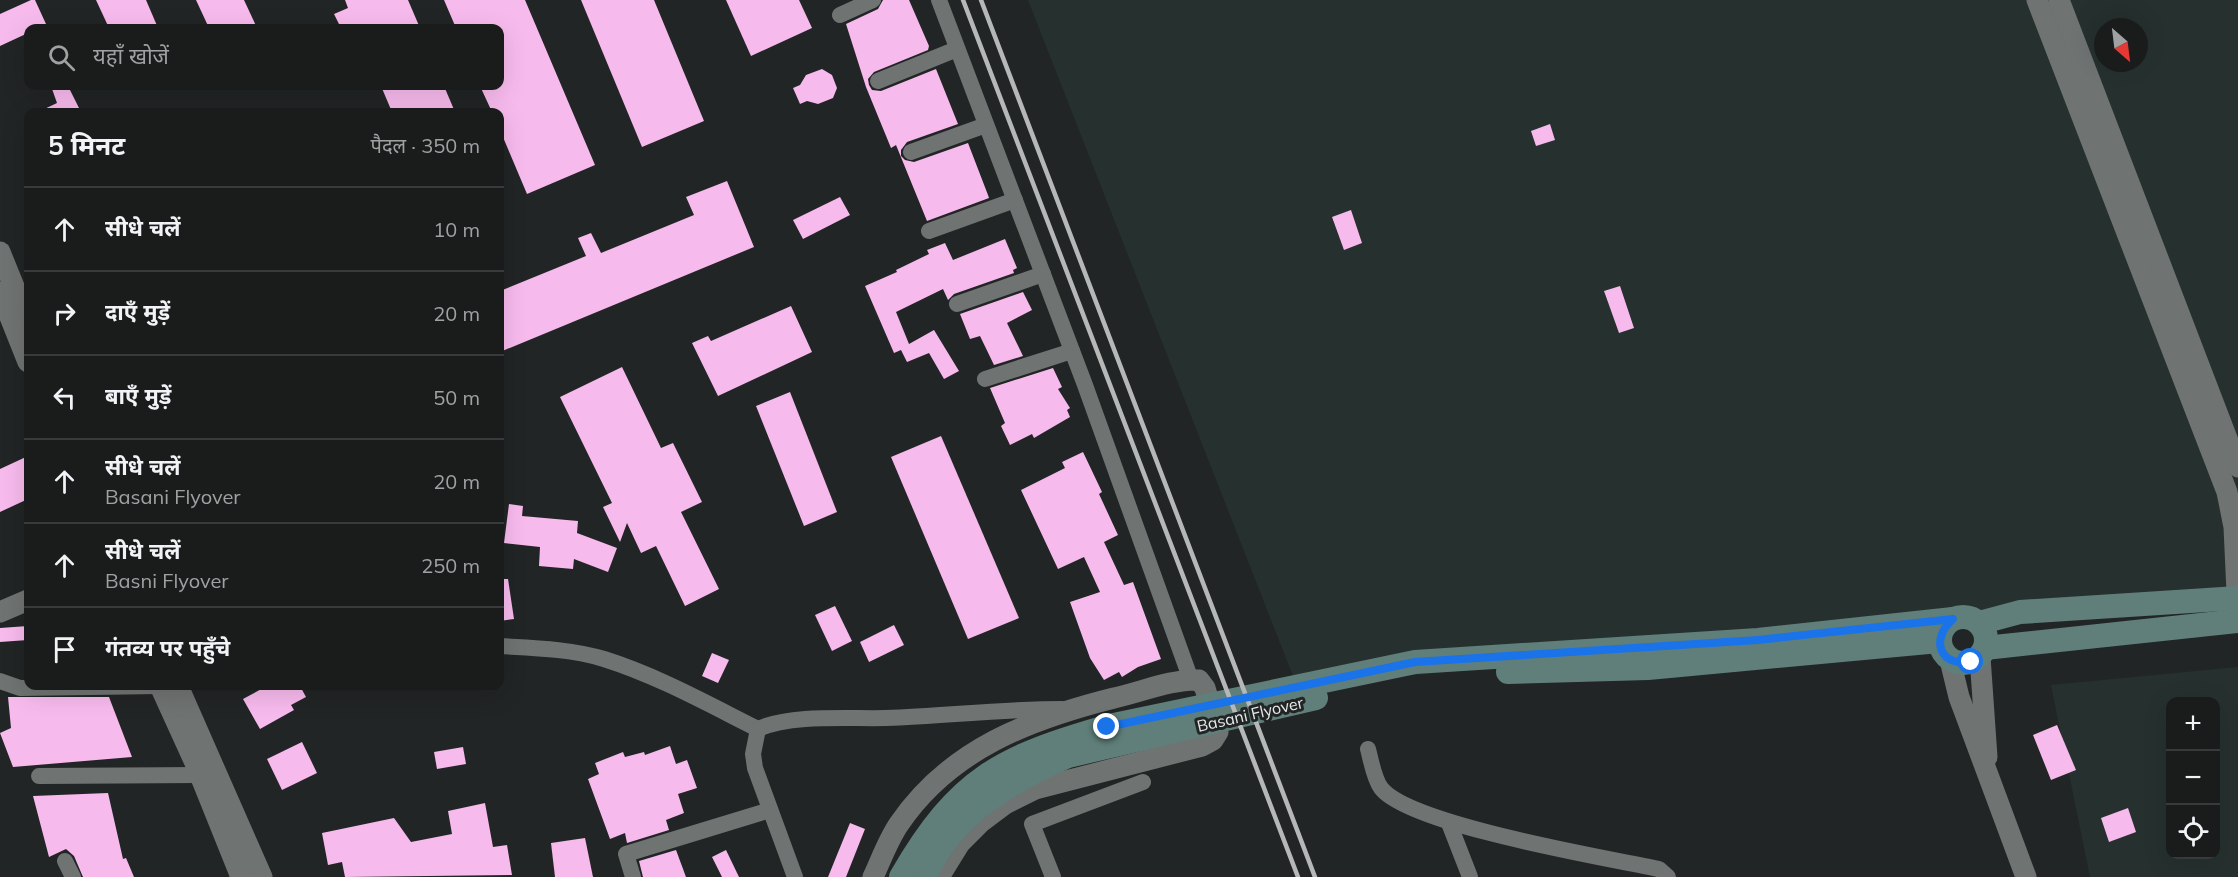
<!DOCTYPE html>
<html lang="hi">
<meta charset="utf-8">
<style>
:root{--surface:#1a1c1c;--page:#232525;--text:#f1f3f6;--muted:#9fa1a3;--line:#383a3b}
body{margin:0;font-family:Mulish,"Noto Sans Devanagari",sans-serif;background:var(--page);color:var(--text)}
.controls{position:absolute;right:18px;bottom:18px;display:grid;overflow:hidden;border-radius:12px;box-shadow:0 6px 24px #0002}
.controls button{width:54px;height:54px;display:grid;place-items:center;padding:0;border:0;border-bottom:2px solid var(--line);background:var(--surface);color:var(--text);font:30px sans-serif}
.compass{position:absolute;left:2094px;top:18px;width:54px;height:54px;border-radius:50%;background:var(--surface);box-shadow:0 6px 24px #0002;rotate:152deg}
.stop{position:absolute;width:18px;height:18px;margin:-14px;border:4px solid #1a73e8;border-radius:50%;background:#fff}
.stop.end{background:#1a73e8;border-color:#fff;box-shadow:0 2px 6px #0008}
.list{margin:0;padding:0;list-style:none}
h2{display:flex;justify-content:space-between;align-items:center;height:78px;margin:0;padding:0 24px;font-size:26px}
h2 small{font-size:20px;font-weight:400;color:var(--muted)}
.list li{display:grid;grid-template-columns:39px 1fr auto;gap:18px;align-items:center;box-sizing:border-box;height:84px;padding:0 24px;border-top:2px solid var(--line)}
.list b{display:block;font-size:22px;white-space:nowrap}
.list p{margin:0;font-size:20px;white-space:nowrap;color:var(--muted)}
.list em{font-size:20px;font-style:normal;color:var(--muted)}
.icon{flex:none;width:33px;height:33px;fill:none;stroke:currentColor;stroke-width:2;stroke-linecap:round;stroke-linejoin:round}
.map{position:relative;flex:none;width:2238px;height:877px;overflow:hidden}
.search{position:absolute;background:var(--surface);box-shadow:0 6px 24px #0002;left:24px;top:24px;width:480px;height:66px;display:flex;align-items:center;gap:15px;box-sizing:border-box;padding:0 21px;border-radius:12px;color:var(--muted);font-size:22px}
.panel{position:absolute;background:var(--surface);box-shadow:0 6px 24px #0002;left:24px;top:108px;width:480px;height:582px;border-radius:12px}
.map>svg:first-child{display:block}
</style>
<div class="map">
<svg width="2238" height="877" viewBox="0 0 2238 877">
<rect width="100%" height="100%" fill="#222525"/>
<g fill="#26312f" fill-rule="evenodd">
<path d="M1028 0H2238V598L1297 686ZM2103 27H2139V63H2103Z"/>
<path d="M2238 667V877H2090L2051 685ZM2170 702H2216V854H2170Z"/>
</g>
<g fill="#f7baed">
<path d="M31 0H35L46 24 28 28V33L0 46V14Z"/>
<path d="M96 0H146L158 28H109Z"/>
<path d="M196 0H244L257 28H209Z"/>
<path d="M345 0H408L420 28H341L334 14 348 8Z"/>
<path d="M444 0H525L595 165 527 194 500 130V112H492L480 86H500V28H456Z"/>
<path d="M581 0H654L704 121 642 147Z"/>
<path d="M726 0H799L812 28 751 56Z"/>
<path d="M883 0H909L929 46 928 50 874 72 868 79 869 85 872 90 881 91 936 69 958 124 907 142 901 150V156L905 160 914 162 968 143 988 195 989 198 927 221 896 145 891 148 866 87 846 24 878 9Z"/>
<path d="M822 69 832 75 837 88 833 98 818 104 807 101 800 104 793 88 800 85 806 75Z"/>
<path d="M51 86H68L81 112H38L57 103Z"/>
<path d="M381 86H444L455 112H392Z"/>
<path d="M1550 124 1555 140 1536 146 1531 131Z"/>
<path d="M727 181 754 247 500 352V291L586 256 578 238 591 233 601 253 694 215 686 197Z"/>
<path d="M840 197 850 215 803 239 793 220Z"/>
<path d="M1351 210 1362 243 1344 250 1332 217Z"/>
<path d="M1005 239 1017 268 1013 270 1014 273 954 294 948 300 943 289 896 312 909 344 934 330 959 371 944 379 929 353 907 362 901 350 894 353 865 286 897 272 896 270 929 254 927 250 945 243 953 260Z"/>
<path d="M1620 286 1634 328 1619 333 1604 291Z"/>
<path d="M1023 292 1032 310 1007 323 1023 356 994 365 980 336 970 339 960 314Z"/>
<path d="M791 306 812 352 718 396 692 343 708 336 711 341Z"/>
<path d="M622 367 661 448 673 443 702 502 681 512 719 589 685 606 656 546 641 553 627 523 620 542 603 507 612 503 560 397Z"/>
<path d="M1053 368 1062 387 1058 389 1070 408 1067 410 1070 417 1034 438 1032 434 1010 445 1001 426 1005 423 990 388Z"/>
<path d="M790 392 837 512 804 526 756 406Z"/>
<path d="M941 436 1019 618 968 639 891 457Z"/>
<path d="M1083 452 1102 492 1099 494 1118 535 1104 542 1124 585 1133 582 1161 659 1138 667 1122 677 1119 672 1104 680 1090 658 1070 602 1100 592 1084 557 1058 569 1021 490 1065 468 1062 462Z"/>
<path d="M28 456V499L0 512V469Z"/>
<path d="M509 504 523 506 522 516 578 521 577 533 617 548 608 572 574 559 573 569 539 566 540 547 504 543Z"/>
<path d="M500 579H508L514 619 500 621Z"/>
<path d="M835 606 852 641 832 651 815 615Z"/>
<path d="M894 625 904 645 869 662 860 642Z"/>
<path d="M28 626V640L0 642V628Z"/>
<path d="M712 653 729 660 718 683 702 676Z"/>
<path d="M267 686H300L306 697 291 705 294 710 260 729 243 699Z"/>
<path d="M8 697H109L132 757 13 767 0 733 11 728Z"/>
<path d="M2057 725 2076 770 2051 780 2033 735Z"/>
<path d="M302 742 317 773 282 790 267 759Z"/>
<path d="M670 746 676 764 687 760 697 788 678 794 684 813 666 820 669 830 627 843 625 833 610 839 588 779 599 774 595 763 623 752 625 757 644 752 645 755Z"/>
<path d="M463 747 466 764 437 769 434 752Z"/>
<path d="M108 793 123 859 126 858 134 877H83L74 856 66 849 49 857 33 796Z"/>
<path d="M485 803 493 847 507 845 512 875 345 877 342 862 328 865 322 833 394 818 411 842 452 834 448 811Z"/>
<path d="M2128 808 2136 832 2109 842 2101 818Z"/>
<path d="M850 823 865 829 846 877H828Z"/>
<path d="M585 838 593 877H555L551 843Z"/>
<path d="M676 850 686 877H643L639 861Z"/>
<path d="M726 850 739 877H722L712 857Z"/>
</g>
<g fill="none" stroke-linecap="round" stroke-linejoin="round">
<g stroke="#6f7372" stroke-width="16">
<path d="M939 0 1085 385 1191 680"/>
<path d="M840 15 873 0"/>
<path d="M878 81 957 49"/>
<path d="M911 152 986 125"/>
<path d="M929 231 1015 200"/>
<path d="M957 304 1043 274"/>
<path d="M985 379 1072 351"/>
<path d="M500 646C534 648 571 649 604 659 658 676 708 704 758 729"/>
<path d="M0 681 20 688 160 686"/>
<path d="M1368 749C1371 760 1374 779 1381 788 1409 825 1607 858 1659 869L1668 877"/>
<path d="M39 776 200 775"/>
<path d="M1449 823 1470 877"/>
<path d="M65 861 73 877"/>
<path d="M633 877 626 854 770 810"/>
<path d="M795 877 755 768 753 754 758 729C792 714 849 719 886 718 945 716 1003 709 1062 709"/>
<path d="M1053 877 1032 824 1143 782"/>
</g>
<g stroke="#6f7372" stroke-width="21">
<path d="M2037 0 2227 492 2234 527 2238 614"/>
<path d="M2059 0 2238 467"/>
<path d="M0 252 28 321"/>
<path d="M0 292 28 362"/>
<path d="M0 612 28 600"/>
<path d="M1980 657 1987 757"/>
<path d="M1950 660 1959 697 2026 877"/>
<path d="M160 686 196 765 241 877"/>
<path d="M178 686 262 877"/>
<path d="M873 877C881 860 888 840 899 824 950 749 1030 719 1114 698 1141 692 1172 679 1199 680L1205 688 1218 732 1213 740 1202 746 1035 789 1005 804 981 822 960 843 939 877"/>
</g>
<g stroke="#607f7a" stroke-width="24">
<circle cx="1963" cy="640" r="23"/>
<path d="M1979 623 2020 612 2238 598"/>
<path d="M1985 648 2238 621"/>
<path d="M1508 672 1648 668 1939 641"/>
<path d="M901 877C959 777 1001 757 1109 726L1415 662 1758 640 1953 619"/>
<path d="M925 877C949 816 1011 781 1068 756L1316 698"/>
</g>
<g stroke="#b6b8b8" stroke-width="4.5">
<path d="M963 0 1298 877"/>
<path d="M981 0 1315 877"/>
</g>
</g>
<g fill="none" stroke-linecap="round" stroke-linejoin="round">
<path stroke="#1a73e8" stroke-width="8" d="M1107 727 1415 662 1758 640 1953 619C1930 639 1939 667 1971 662"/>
</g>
<g text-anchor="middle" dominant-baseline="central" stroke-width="6" stroke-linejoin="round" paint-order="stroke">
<g font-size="16" fill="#e7e9e9" stroke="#222525">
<text transform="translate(1250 714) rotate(-13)">Basani Flyover</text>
</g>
</g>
</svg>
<div class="controls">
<button>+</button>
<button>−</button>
<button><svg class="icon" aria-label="locate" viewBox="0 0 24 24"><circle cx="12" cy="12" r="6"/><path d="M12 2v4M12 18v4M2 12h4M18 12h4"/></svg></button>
</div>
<svg class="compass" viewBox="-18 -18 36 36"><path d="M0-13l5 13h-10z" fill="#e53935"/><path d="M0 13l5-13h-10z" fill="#9fa1a3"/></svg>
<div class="stop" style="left:1971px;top:662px"></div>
<div class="stop end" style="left:1107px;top:727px"></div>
<div class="search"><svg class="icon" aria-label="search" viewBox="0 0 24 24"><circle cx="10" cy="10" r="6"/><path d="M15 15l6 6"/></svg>यहाँ खोजें</div>
<section class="panel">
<h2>5 मिनट<small>पैदल · 350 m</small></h2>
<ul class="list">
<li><svg class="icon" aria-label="ahead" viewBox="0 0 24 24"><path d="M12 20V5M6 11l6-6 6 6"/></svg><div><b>सीधे चलें</b></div><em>10 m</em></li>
<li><svg class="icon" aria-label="right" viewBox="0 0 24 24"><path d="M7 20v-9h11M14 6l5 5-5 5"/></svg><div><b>दाएँ मुड़ें</b></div><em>20 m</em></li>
<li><svg class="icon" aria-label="left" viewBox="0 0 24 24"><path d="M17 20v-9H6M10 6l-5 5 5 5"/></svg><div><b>बाएँ मुड़ें</b></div><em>50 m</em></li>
<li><svg class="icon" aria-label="ahead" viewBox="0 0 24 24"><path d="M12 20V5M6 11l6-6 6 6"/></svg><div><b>सीधे चलें</b><p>Basani Flyover</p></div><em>20 m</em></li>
<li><svg class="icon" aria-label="ahead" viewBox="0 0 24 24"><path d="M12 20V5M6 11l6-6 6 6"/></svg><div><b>सीधे चलें</b><p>Basni Flyover</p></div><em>250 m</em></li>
<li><svg class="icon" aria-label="arrive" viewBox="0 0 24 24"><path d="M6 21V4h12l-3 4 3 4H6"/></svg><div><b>गंतव्य पर पहुँचे</b></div></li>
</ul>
</section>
</div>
